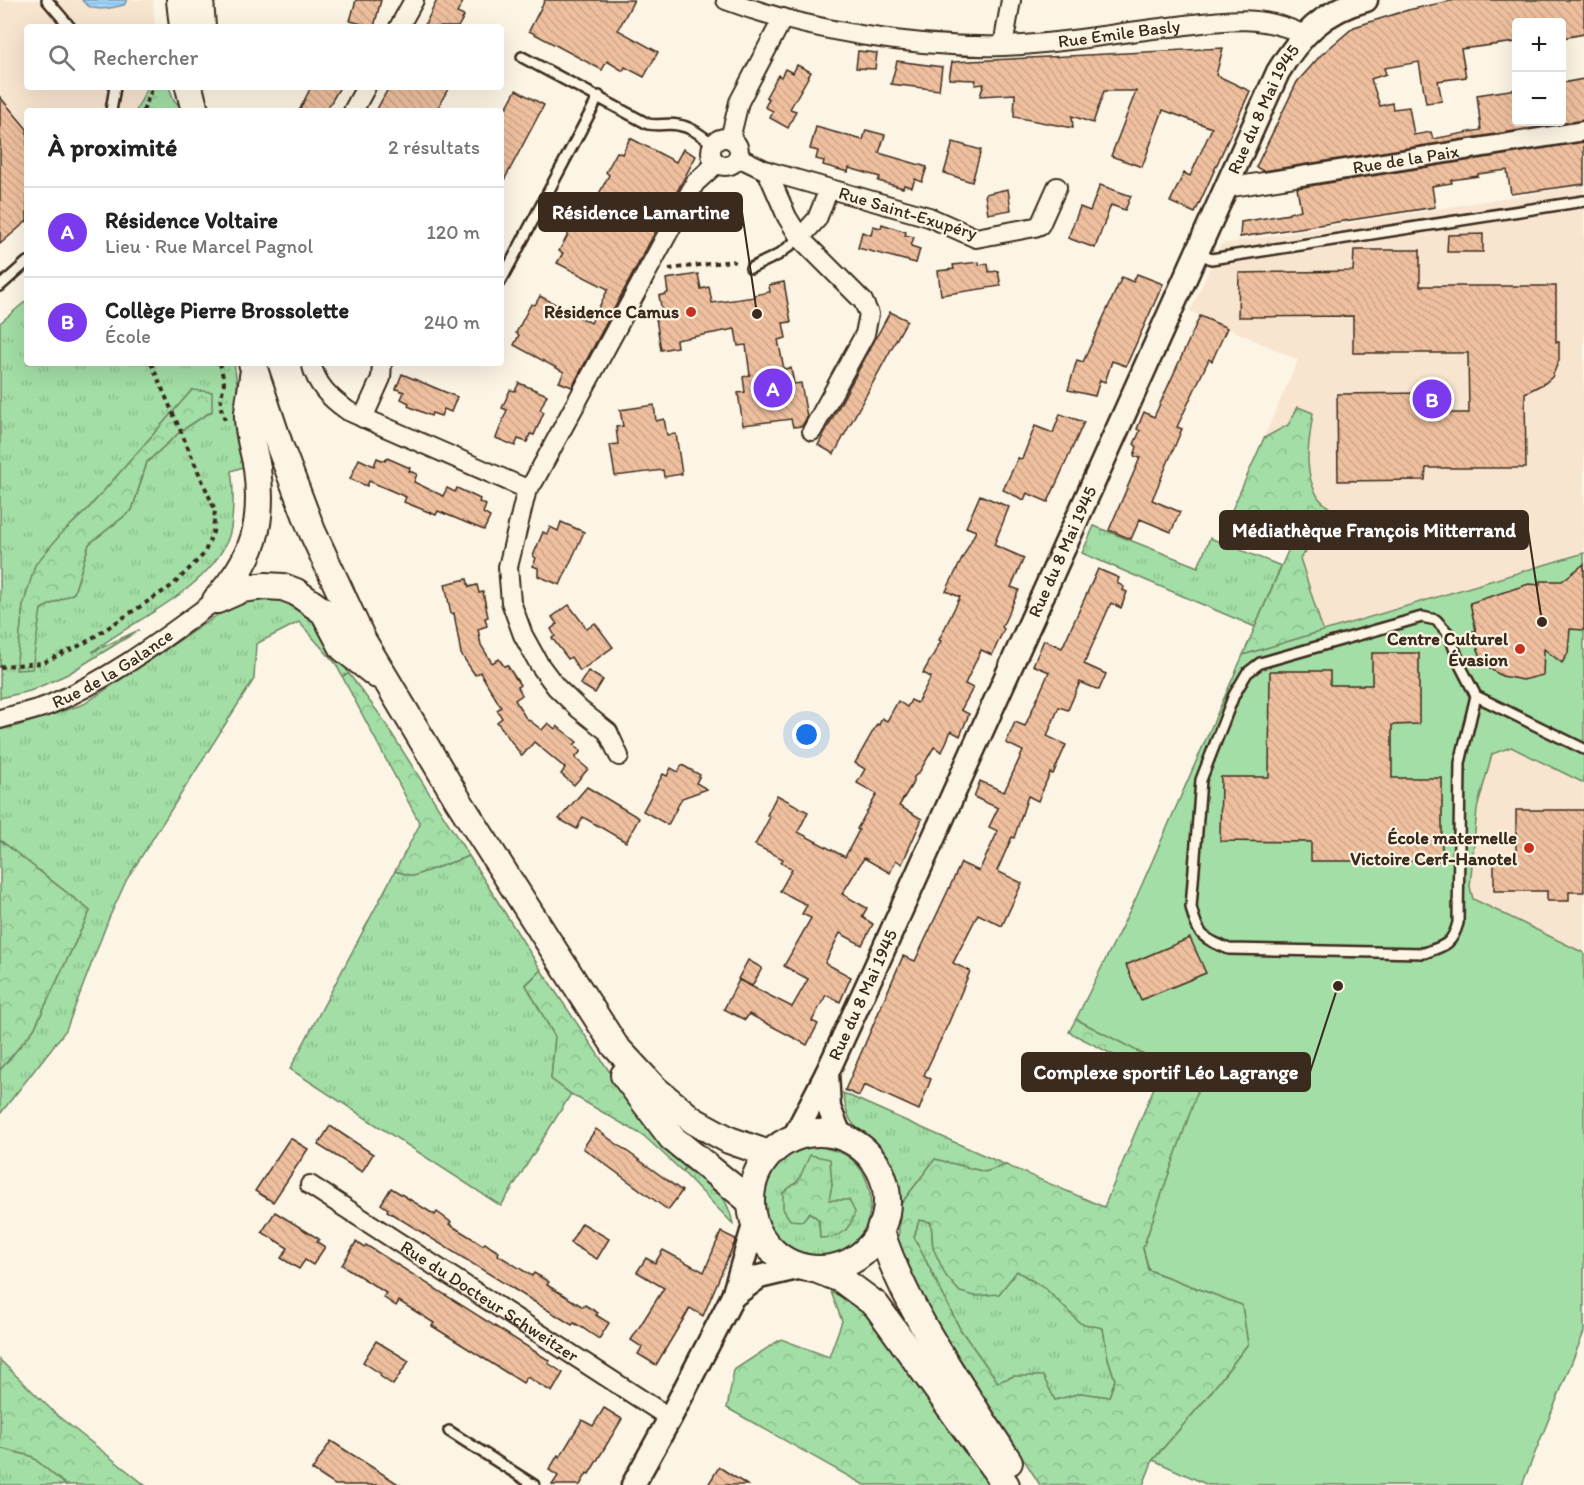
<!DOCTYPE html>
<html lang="fr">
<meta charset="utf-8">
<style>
:root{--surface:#fff;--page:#f6f6f6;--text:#222;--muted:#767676;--line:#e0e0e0;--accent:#7c3aed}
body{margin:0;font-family:Itim,sans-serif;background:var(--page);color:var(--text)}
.controls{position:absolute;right:18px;top:18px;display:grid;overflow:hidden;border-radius:6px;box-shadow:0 6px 24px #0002}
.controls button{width:54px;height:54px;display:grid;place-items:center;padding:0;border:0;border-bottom:2px solid var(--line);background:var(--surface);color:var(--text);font:30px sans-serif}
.you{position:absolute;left:807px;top:735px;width:21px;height:21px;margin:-15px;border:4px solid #fff;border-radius:50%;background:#1a73e8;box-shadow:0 0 0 9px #1a73e833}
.badge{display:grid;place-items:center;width:39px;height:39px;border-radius:50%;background:var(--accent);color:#fff;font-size:20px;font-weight:700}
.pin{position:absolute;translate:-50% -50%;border:3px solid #fff;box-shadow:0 2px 6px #0006}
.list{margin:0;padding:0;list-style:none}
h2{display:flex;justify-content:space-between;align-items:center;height:78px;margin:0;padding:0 24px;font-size:26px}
h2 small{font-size:20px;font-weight:400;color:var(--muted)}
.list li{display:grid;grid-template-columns:39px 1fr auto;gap:18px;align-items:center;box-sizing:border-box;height:90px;padding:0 24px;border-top:2px solid var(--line)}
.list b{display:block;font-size:22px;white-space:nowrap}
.list p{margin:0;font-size:20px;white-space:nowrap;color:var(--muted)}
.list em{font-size:20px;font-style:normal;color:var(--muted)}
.icon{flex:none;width:33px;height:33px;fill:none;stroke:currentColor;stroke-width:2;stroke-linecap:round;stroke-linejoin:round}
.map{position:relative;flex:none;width:1584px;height:1485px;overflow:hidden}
.search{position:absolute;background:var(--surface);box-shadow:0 6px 24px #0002;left:24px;top:24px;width:480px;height:66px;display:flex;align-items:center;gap:15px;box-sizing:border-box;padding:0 21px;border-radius:6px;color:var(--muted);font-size:22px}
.panel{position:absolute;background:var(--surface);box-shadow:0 6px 24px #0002;left:24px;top:108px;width:480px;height:258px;border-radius:6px}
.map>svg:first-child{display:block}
</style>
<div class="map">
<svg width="1584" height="1485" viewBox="0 0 1584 1485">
<defs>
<pattern id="grass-tufts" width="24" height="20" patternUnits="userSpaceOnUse" patternTransform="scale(1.5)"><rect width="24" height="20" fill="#a2dea5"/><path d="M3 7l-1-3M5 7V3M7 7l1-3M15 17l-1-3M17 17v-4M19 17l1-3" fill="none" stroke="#8cbf8e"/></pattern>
<pattern id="forest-crowns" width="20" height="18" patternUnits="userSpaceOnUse" patternTransform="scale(1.5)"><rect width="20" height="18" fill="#a2dea5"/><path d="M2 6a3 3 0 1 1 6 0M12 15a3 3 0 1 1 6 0" fill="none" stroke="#8cbf8e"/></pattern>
<pattern id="water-rules" width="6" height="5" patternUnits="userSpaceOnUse" patternTransform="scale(1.5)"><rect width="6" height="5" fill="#a0d6ff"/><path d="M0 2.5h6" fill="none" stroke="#8bb8da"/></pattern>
<pattern id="building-back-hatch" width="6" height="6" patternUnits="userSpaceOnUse" patternTransform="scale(1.5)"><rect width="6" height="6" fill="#efc09f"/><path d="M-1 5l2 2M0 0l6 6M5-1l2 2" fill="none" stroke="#cea588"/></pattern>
</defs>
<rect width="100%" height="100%" fill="#fcf5e5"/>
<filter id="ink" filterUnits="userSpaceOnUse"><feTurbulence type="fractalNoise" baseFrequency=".0167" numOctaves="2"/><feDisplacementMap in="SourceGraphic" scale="12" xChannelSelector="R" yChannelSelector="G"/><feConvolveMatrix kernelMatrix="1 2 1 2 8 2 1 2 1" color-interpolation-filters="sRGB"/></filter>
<g filter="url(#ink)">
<g fill="#f8e5d0">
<path d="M0 0H153L155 27H27V87H148L136 111H27V221L0 244Z"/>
<path d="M1584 185V553L1323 631 1294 537 1231 512 1298 360 1190 311 1221 244Z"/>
<path d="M1511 747 1584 783V953L1473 899 1470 887 1477 809 1492 754Z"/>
</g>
<g fill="url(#grass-tufts)" stroke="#6e8462" stroke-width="1.5" fill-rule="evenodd">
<path d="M148 87H169L174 100 184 111H136Z"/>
<path d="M27 300V363H234L249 465 231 471C234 488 234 524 228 539 207 591 134 619 92 652L139 630 68 674 30 691 0 698V323ZM192 390 212 411 182 430 147 462 132 510 89 544 74 593 41 609 17 670 23 606 60 535 87 510Z"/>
<path d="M1094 526 1198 567 1210 538 1281 566 1255 627 1082 553Z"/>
<path d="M279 593 317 617 349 674 342 676 336 664 299 622 256 644 254 679 127 879 109 918 66 1030 0 1114V1070L34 1029 90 911 0 840V729L14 727 84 704 237 602Z"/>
<path d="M469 856 541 970 526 985 555 1037 551 1079 571 1094 501 1206 290 1069 395 871 413 876Z"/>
<path d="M843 1093 1006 1165 985 1172 935 1159 901 1204C900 1185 897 1167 885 1152 876 1140 862 1135 853 1124 846 1115 845 1103 843 1093Z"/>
<path d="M822 1147C827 1149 834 1150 840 1152 868 1165 877 1198 866 1226 860 1239 846 1251 832 1254 759 1272 734 1166 803 1149 809 1147 816 1148 822 1147ZM798 1181 832 1185 820 1238 819 1220 783 1193Z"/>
<path d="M689 1165C712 1185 727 1193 733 1224L682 1171Z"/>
<path d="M919 1220 931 1222 933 1248 1017 1271 1046 1289 1080 1322 1103 1328 1108 1358 1115 1380 1109 1397 1081 1393 1055 1401 1014 1376 998 1383 960 1329 914 1237Z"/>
<path d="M0 1448 31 1456 66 1485H0Z"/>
</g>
<g fill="url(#forest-crowns)" stroke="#6e8462" stroke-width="1.5" fill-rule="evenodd">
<path d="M192 390 212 392V411L182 430 147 462 132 510 89 544 74 593 41 609 32 669 16 670 23 606 35 565 60 535 87 510Z"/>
<path d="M1298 407 1313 413C1309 442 1302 471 1318 497 1323 504 1333 510 1339 516L1300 558 1323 631 1243 655 1294 537 1231 512 1264 438 1288 425Z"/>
<path d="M349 674 380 715 469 856 413 876 395 871 420 824 342 676Z"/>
<path d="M0 840 90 911 34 1029 0 1070Z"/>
<path d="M541 970 636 1111 689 1165 682 1171 644 1136 571 1094 551 1079 555 1037 526 985Z"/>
<path d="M1076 1019 1201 1084 1143 1248 1148 1270 1242 1305 1248 1344 1205 1400 1153 1460 1143 1485H1040L936 1321 905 1262 898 1240 901 1204 935 1159 985 1172 1006 1165 1104 1207 1158 1078 1069 1032ZM919 1220 931 1222 933 1248 946 1276 960 1292 975 1296 999 1294 1017 1271 1046 1289 1080 1323 1103 1328 1108 1358 1115 1380 1109 1397 1081 1393 1055 1400 1043 1376H1014L998 1382 960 1329 914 1237Z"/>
<path d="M810 1155 830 1159 832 1185 829 1200H849L855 1212C849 1232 840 1238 820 1238L819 1220 810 1212 802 1221 790 1220 783 1209V1193L798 1181Z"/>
<path d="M831 1292 858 1304 873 1316 998 1485H864L727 1408 734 1370 781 1339 829 1357 842 1321Z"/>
<path d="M0 1360 58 1416 145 1485H66L31 1456 0 1448Z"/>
</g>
<path fill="#a2dea5" stroke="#6e8462" stroke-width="1.5" d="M1584 553V783L1511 747 1492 754 1477 809 1470 887 1473 899 1584 953V1332L1522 1485H1208L1153 1460 1205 1400 1248 1344 1242 1305 1149 1270 1143 1248 1200 1084 1076 1019 1136 898 1243 655Z"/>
<path fill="url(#water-rules)" stroke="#7891a5" stroke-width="1.5" d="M82 0H127L124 5C109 8 92 14 82 0Z"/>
<g fill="url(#building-back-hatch)" stroke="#3b2a1e" stroke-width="1.5">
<path d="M356 0H381L374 27 350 21Z"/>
<path d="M437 0H464L457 13 464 16 458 27H424Z"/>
<path d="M545 0H634L618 30 658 52 644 77 625 67 623 71 607 61 602 70 529 31Z"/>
<path d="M1455 0H1584V34L1562 38V22H1516V42L1461 49 1466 77 1438 81 1442 101 1426 103 1419 62 1384 68 1386 74 1371 79 1380 106 1392 103 1393 109 1409 107 1414 135 1431 132 1433 139 1481 130 1477 95 1516 89V122H1562V83L1584 79V120L1263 171 1256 167 1297 82 1321 55 1354 27 1408 10Z"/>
<path d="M1223 48 1216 75 1250 91 1195 213 1170 202 1184 173 1190 176 1212 128 1163 110 1142 167 1111 156 1136 91H1104L1093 123 1072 116 1073 128 1014 117 1015 94 980 96 984 84 975 85 976 80 949 79 952 62Z"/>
<path d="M858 51 877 53 875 69 856 68Z"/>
<path d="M897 61 942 67 939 90 891 84Z"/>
<path d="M797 65 811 72 790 109 796 111 788 128 770 118 773 111 765 107 769 99 766 97 778 75 781 77 785 69 793 73Z"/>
<path d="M311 87H340L326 111H299Z"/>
<path d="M389 87H449L436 111H376Z"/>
<path d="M516 90 544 105 501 186V118Z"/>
<path d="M0 97 27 129V221L0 244Z"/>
<path d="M816 127 863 140 866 130 885 135 879 153 927 167 922 182 915 179 912 187 904 185 903 188 878 181 880 177 849 168 848 172 823 165 824 161 816 159 818 151 810 149Z"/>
<path d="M630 138 676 162 683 149 696 156 572 387 559 382 564 372 514 345 519 335 516 333 531 304 535 305 540 296 591 323 608 289 557 263 563 253 559 251 575 222 578 224 583 214 587 216 609 175 606 172 617 152 622 154Z"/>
<path d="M953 142 981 150 972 182 944 173Z"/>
<path d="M1584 142V184L1511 194 1507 170 1478 174V176L1451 180 1452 183 1432 186 1435 207 1240 237 1241 222 1289 214V213L1301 210 1297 188Z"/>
<path d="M1100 185 1131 196 1125 210 1111 205 1095 248 1068 238 1080 207 1090 211Z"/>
<path d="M1008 189 1011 210 988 214 985 194Z"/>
<path d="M882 224 906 232 905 235 914 237 911 246 920 249 916 263 858 248 862 232 871 235 873 226 881 228Z"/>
<path d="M1483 234V252H1447L1448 235Z"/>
<path d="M1354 250H1420V286H1556V342H1559V360L1552 377 1545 383 1525 393 1526 468H1426L1425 480 1338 481 1337 394 1425 393V413H1469L1468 353H1353V316L1238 317 1239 273 1353 271Z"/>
<path d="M979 262V265L988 264 989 272 998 271 1001 286 941 295 938 271 954 269 953 265Z"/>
<path d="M698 274 701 289 709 287 712 303 755 297 754 295 770 292 769 285 784 282 791 322 783 323 786 338 778 340 784 369 791 368 794 384 801 383 807 417 802 426 793 427 791 419 743 425 738 393 745 392 743 377 750 375 746 345 738 346 735 329 676 340 677 347 661 350 655 312 662 311 659 296 668 293 666 279Z"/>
<path d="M1137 274 1163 284 1126 366 1112 361 1105 382 1100 380 1095 396 1068 390 1077 360 1083 362 1122 277 1133 282Z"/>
<path d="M890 312 907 320 834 454 818 445Z"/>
<path d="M1200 316 1227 328 1212 361 1209 359 1177 427 1182 429 1152 500 1180 512 1171 532 1140 519 1131 539 1109 530 1140 458 1134 456 1137 447 1134 444 1140 431 1137 429 1144 412 1154 417Z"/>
<path d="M402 374 457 397 451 412 444 409 441 416 432 413 431 416 408 406 409 403 401 399 404 392 396 389Z"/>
<path d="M519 383 547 395 540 410 544 412 534 435 530 434 527 442 518 439 515 446 496 438 507 410 502 408 510 390 515 391Z"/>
<path d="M654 405 656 421 664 419 667 435 676 434 682 474 664 477 663 470 615 476 610 445 618 444 616 427 623 426 620 410Z"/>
<path d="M1060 414 1084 422 1048 502 1027 493 1024 500 1003 490 1018 458 1022 459 1035 426 1053 433Z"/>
<path d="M377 458 385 461 387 458 410 468 409 471 417 474 414 482 443 496 447 488 455 492 457 488 480 499 479 502 486 505 483 513 490 517 484 530 438 511 436 515 404 502 406 497 369 481 367 486 350 479 359 459 374 466Z"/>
<path d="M980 495 1009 507 994 545 1024 558 1011 587 1019 590 1002 627 1004 629 992 655 981 650 965 684 973 688 961 710 969 714 960 736 951 731 942 752 934 747 920 771 914 777V781L899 806 922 819 902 864 896 860 890 873 864 858 842 894 867 908 862 917 873 924 862 945 840 933 825 963 851 977 840 1002 826 995 812 1021 818 1024 807 1045 749 1014 745 1020 724 1009 739 980 792 1007 808 979 784 966 811 918 802 914 807 905 780 891 792 869 781 863 783 859 755 845 770 817 767 815 777 795 808 812 798 832 845 857 859 830 857 829 877 794 857 783 865 769 855 763 877 724 879 725 882 718 887 721 898 701 907 707 911 700 917 703 931 677 923 673 941 641 939 640 960 597 946 591 976 531 966 527Z"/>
<path d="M561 522 584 532 560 585 538 576V568L533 566 536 558 533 556 543 532 547 534 550 527 558 531Z"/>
<path d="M1584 564V630L1570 629 1568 653 1562 663 1544 649 1543 675 1523 680 1502 676 1487 667 1482 660 1476 644 1473 631H1476L1470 603 1529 584 1540 585V581H1562Z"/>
<path d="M1098 569 1119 578 1117 583 1124 587 1123 590 1127 592 1121 608 1111 603 1084 664 1106 674 1099 690 1080 682 1068 710 1059 707 1047 736 1066 745 1053 774 1050 773 1038 801 1028 796 1014 838 1012 837 997 871 1022 883 1002 926 978 914 953 963 970 971 949 1022 924 1075 931 1079 919 1110 864 1085 859 1096 845 1090 903 956 915 961 961 863 979 871 998 831 989 827 998 808 974 797 980 781 1004 792 1023 751 1006 743 1015 722 1025 726 1049 672 1033 665 1038 654 1044 640 1062 648Z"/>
<path d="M467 579 469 587 477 585 479 593 483 592 488 617 485 618 487 626 478 629 481 645 492 663 499 659 504 666 507 665 520 685 518 687 522 695 515 700 525 717 542 730 548 723 555 729 557 726 577 742 574 745 581 751 575 758 588 769 574 785 561 774 565 768 534 742 522 756 497 722 502 718 497 710 501 707 480 672 475 675 461 654 454 613 451 614 445 584Z"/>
<path d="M569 605 587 629 595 623 613 647 580 671 571 657 568 659 552 638 555 636 551 629 557 624 552 617Z"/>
<path d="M1372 653H1419V724L1392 725V778H1442V861H1311V842L1220 841 1221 777H1269L1270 671H1330V685H1372Z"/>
<path d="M588 671 603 680 595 693 580 684Z"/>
<path d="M682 765 700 775 696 783 707 789 682 798 668 825 643 811 663 774 667 776 671 768 678 772Z"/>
<path d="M587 787 639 818 626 842 583 817 577 829 559 819Z"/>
<path d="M1516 810H1584V892H1569V901H1547V891H1494V858H1516Z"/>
<path d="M1190 938 1206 973 1141 1000 1126 965Z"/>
<path d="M748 960 762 968 752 986 738 979Z"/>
<path d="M330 1126 373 1154 362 1172 318 1145Z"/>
<path d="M596 1129 682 1191 668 1210 583 1148Z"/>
<path d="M290 1138 308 1149 273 1202 255 1191Z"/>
<path d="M391 1188 435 1215 437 1212 451 1222 449 1224 483 1245 485 1243 492 1248 499 1252 498 1255 532 1276 534 1273 541 1277 549 1282 547 1285 583 1307 585 1305 598 1313 596 1315 609 1323 599 1339 581 1327 574 1323 572 1325 387 1211 388 1209 381 1204Z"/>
<path d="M275 1212 319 1239 317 1242 325 1247 313 1265 305 1260 299 1269 281 1258 288 1248 262 1232Z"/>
<path d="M582 1223 609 1239 597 1259 570 1243Z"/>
<path d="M721 1232 736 1239 703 1316 690 1308 656 1365 638 1354 642 1347 631 1340 664 1288 637 1272 646 1258 655 1263 663 1250 704 1272Z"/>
<path d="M356 1242 364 1247 366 1245 550 1361 548 1363 563 1373 552 1392 527 1377 523 1383 432 1326 434 1323 399 1301 396 1306 383 1297 386 1293 342 1265Z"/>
<path d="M376 1341 409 1361 393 1385 380 1376 381 1374 363 1362Z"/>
<path d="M604 1408 622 1419 589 1474 587 1473 580 1485H552L558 1476 549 1470 558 1455 560 1457 582 1420 593 1426Z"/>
<path d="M331 1441 400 1485H335L312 1470Z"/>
<path d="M719 1467 747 1485H708Z"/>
</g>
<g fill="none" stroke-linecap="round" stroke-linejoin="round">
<defs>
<g id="service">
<path d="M47 0 70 27"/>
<path d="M522 57 648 124C658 126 668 123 678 125 692 127 702 136 713 144"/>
<path d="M111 111 115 87"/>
<path d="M1197 252 1211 259 1584 201"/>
<path d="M751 268 778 255 800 238"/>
<path d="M501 281 599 96"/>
<path d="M0 286 27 262"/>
<path d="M1476 696 1460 763 1458 923C1452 945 1444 946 1424 953L1229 949C1202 938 1198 936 1191 907L1201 780 1234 695 1247 673 1260 663 1422 617 1436 620 1449 634 1461 667 1476 696 1584 749"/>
<path d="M449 1431 534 1485"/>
</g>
<g id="minor">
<path id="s1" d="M726 0C808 31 916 48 1003 46 1059 44 1115 33 1170 27 1218 21 1259 12 1304 35"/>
<path d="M399 27 414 0"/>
<path d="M1003 46 1011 0"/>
<path d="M353 111 366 87"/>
<circle cx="725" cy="152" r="14"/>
<path d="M730 139 739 102 783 18"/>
<path d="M738 157 767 171 929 217 976 238 1035 227 1040 225 1057 187"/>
<path d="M767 171 787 217 800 238 863 301 869 314 865 334 812 431"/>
<path id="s2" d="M1226 188 1584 131"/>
<path d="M800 238 817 219 829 189"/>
<path d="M311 363C317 386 329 397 348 411L527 489"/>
<path d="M363 418 381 378 382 363"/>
<path id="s3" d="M0 719C16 714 34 711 49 705 111 679 163 639 216 600"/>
<path d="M619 756 608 732 579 709 556 687 539 664 523 635 511 602 508 567 527 489 534 481 695 183 717 163"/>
<path id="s4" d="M310 1185 670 1418"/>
</g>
<g id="tertiary">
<path d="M827 1073 829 1108 840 1135"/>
<path id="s5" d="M794 1137 827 1073 876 966 1278 72C1299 37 1324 10 1366 0"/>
<path d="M733 1296 759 1277 805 1266"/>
<path d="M633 1485 670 1418 733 1296 754 1225"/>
</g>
<g id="secondary">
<path d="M180 0 183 27"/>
<path d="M200 0 202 27"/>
<path d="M189 87 195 111"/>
<path d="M252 363 280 447 312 531 363 641 458 800 615 1046 655 1089 694 1121 729 1140 769 1154"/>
<path d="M216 600C254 558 264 525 257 468 254 450 247 431 248 413 249 401 252 388 253 376"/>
<path d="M217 600 242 589 265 586 283 587 296 592 324 612 343 648 377 675"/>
<path d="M624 1075 672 1138 750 1201"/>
<circle cx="819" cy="1201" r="68"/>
<path d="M880 1229C907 1314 962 1387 1009 1462"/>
<path d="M815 1269 841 1279 876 1305 1006 1485"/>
</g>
</defs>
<use href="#service" stroke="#3b2a1e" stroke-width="14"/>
<use href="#minor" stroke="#3b2a1e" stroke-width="22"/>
<use href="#tertiary" stroke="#3b2a1e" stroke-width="27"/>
<use href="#secondary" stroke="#3b2a1e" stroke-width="30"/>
<g stroke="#3b2a1e" stroke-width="4" stroke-dasharray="4.5 4.5" stroke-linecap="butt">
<path d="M143 111 153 87"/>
<path d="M669 269 732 261 738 264"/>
<path d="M220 363 224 382 220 405 225 420"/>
<path d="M0 668 3 666 42 663 83 644 173 585 204 554 213 532 215 510 151 363"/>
</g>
<use href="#service" stroke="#fcf5e5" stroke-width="9"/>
<use href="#minor" stroke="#fcf5e5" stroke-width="18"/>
<use href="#tertiary" stroke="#fcf5e5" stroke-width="22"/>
<use href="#secondary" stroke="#fcf5e5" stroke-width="26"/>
</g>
</g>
<g fill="#c8321e" stroke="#fcf5e5" stroke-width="2">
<circle cx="691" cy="312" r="6"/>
<circle cx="1520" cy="649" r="6"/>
<circle cx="1529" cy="848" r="6"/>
</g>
<g text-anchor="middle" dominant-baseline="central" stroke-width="4.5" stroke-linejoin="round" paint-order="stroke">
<g font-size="18" fill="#3b2a1e" stroke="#fcf5e5">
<text stroke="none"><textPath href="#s1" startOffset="399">Rue Émile Basly</textPath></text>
<text stroke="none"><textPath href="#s5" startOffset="1130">Rue du 8 Mai 1945</textPath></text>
<text stroke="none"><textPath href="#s2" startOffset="182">Rue de la Paix</textPath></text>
<text transform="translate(908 213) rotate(17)">Rue Saint-Exupéry</text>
<text stroke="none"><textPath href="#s5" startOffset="644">Rue du 8 Mai 1945</textPath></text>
<text stroke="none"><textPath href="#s3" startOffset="124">Rue de la Galance</textPath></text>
<text stroke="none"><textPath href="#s5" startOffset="158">Rue du 8 Mai 1945</textPath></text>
<text stroke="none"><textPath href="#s4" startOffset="214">Rue du Docteur Schweitzer</textPath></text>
</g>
<g font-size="18" font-weight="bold" fill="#3b2a1e" stroke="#fcf5e5" text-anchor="end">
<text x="679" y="312">Résidence Camus</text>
<text x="1508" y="639">Centre Culturel<tspan x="1508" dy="21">Évasion</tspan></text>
<text x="1517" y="838">École maternelle<tspan x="1517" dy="21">Victoire Cerf-Hanotel</tspan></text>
</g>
</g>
<path fill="none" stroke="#3b2a1e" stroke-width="2" d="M757 314L742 212M1542 622L1528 530M1338 986L1310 1072"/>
<g fill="#3b2a1e" stroke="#fcf5e5" stroke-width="2">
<circle cx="757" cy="314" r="6"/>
<circle cx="1542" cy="622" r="6"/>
<circle cx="1338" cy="986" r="6"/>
</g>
<g fill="#3b2a1e" stroke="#3b2a1e" stroke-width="2">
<rect x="539" y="193" width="203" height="38" rx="6"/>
<rect x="1220" y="511" width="308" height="38" rx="6"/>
<rect x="1022" y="1053" width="288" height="38" rx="6"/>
</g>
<g font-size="20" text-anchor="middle" font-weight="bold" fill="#fff">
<text x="641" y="219">Résidence Lamartine</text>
<text x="1374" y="537">Médiathèque François Mitterrand</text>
<text x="1166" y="1079">Complexe sportif Léo Lagrange</text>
</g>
</svg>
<div class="controls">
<button>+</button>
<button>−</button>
</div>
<div class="you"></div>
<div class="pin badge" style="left:773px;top:388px">A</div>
<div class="pin badge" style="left:1432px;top:399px">B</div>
<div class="search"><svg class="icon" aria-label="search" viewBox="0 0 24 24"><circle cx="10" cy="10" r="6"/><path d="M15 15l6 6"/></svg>Rechercher</div>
<section class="panel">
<h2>À proximité<small>2 résultats</small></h2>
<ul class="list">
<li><span class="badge">A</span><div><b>Résidence Voltaire</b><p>Lieu · Rue Marcel Pagnol</p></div><em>120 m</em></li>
<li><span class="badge">B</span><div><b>Collège Pierre Brossolette</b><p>École</p></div><em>240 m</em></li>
</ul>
</section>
</div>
